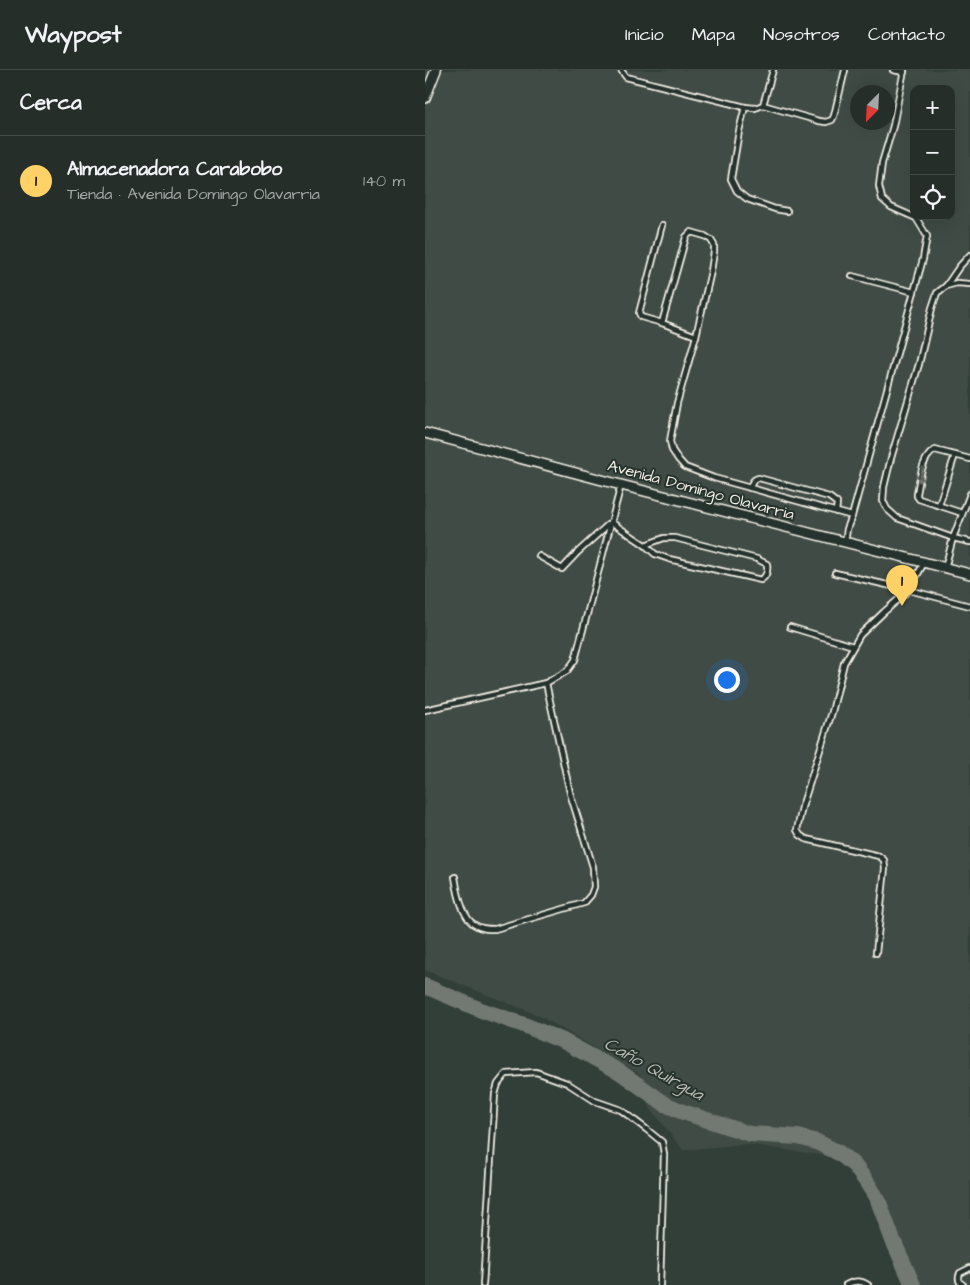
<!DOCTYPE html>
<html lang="es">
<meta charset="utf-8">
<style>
:root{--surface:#262e2a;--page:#2e3632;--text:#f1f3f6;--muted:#a4a8a8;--line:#424a47;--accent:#ffd166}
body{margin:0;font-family:"Architects Daughter",sans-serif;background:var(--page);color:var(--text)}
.controls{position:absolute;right:15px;top:15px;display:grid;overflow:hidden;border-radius:10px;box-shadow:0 5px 20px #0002}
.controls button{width:45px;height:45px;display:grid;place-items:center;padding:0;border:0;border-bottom:1px solid var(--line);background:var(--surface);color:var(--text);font:25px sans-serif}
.compass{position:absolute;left:425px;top:15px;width:45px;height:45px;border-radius:50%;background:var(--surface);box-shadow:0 5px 20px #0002;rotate:204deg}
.you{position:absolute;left:301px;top:609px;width:18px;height:18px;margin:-12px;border:4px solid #fff;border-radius:50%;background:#1a73e8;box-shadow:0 0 0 8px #1a73e833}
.badge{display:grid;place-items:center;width:32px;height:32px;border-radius:50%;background:var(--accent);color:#111;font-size:16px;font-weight:700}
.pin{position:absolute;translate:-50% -41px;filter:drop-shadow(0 1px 2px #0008)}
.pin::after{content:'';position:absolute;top:26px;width:18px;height:15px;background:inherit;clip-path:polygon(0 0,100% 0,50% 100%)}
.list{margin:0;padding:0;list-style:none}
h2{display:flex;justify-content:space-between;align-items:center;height:65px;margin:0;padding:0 20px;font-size:21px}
h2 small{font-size:16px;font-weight:400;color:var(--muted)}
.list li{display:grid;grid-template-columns:32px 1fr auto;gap:15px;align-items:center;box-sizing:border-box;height:90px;padding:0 20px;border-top:1px solid var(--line)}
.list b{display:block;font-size:19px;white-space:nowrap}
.list p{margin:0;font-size:16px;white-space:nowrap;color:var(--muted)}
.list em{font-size:16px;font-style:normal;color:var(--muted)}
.icon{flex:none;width:28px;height:28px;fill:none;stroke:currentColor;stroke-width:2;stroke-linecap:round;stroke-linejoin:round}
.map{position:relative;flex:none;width:545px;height:1215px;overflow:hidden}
header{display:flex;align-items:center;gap:30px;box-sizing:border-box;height:70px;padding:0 25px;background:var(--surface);border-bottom:1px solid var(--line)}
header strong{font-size:24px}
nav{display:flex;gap:28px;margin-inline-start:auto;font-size:18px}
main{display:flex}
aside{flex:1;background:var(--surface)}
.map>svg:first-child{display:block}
</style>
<header>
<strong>Waypost</strong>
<nav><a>Inicio</a><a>Mapa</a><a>Nosotros</a><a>Contacto</a></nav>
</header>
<main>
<aside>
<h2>Cerca<small></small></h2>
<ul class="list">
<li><span class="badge">1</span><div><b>Almacenadora Carabobo</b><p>Tienda · Avenida Domingo Olavarria</p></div><em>140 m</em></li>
</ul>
</aside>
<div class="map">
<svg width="545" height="1215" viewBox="0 0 545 1215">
<rect width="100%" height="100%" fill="#323e38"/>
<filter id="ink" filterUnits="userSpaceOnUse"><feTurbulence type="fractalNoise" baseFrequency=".02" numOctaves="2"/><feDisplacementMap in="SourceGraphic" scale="10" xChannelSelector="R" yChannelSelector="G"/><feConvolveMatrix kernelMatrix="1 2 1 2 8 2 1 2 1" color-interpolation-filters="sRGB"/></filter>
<g filter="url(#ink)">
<path fill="#404b44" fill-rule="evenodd" d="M0 0H545V1215H496L422 1089 321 1074 258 1080 225 1038 215 1004 115 946 0 900ZM489 19H526V146H489ZM432 22H462V52H432Z"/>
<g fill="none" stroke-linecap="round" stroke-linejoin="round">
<path stroke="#727972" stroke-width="16" d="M0 916 56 940 99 955 138 971 195 1002 240 1034 258 1042 325 1064 373 1067 392 1072 414 1083 429 1095 441 1111 453 1130 467 1168 488 1215"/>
<defs>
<g id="service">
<path d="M196 0 201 7 320 37 330 38 338 35 348 0"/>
<path d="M468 0 479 2"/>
<path d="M338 35 394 51 401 52 407 50 409 46 420 0"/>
<path d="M320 37 314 61 306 109 312 121 322 129 350 139 362 141"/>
<path d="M237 155 214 243 216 247 237 253 271 266"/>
<path d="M427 206 489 222"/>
<path d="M545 214 532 213 521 216 512 223 507 238 494 294 466 388 459 417 458 431 462 439 472 448 528 468 545 472"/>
<path d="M521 216 534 197 545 185"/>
<path d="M237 253 261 167 266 162 280 166 286 170 289 175V182L286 201 271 266 252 333 245 371 247 380 253 389 260 397 289 408 427 446"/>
<path d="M325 418C327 412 328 409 334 408L404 427 412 433 411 442"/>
<path d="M514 435 530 385"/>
<path d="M537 443 494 429 492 426V424C495 409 496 388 510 380L545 389"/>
<path d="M420 473 422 459 427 446 498 189 502 166 491 148 466 137 457 129 454 116 457 93 468 56 479 0"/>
<path d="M114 486 137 499 153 482 186 452 220 475 230 484 244 489 336 510C342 506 343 501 342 494L332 489 250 468H239L220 475"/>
<path d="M520 498 528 468 545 424"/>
<path d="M410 503 484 520 545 536"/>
<path d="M365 557 428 576"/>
<path d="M0 640 121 613 142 601 150 590 196 415"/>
<path d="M30 807C32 820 37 848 50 855 56 859 63 859 70 859L159 833 166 825 169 817 168 797 145 723 121 613"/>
<path d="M451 883 460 798 459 790 454 786 381 769 375 765 372 760 377 737 407 642 419 593 435 565 459 542 484 520 499 493"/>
<path d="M58 1215 70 1024 73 1014 81 1004 111 1002 142 1013 170 1031 196 1040 221 1059 237 1072 239 1084 235 1215"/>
<path d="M421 1215C428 1211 436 1210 443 1215"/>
<path d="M538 1215C533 1212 533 1208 535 1203L545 1198"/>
</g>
<g id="minor">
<path d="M0 28 11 0"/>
<path d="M0 363 196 415 545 504"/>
</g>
</defs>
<use href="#service" stroke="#f4f1e8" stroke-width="8"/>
<use href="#minor" stroke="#f4f1e8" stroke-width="12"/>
<use href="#service" stroke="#26332d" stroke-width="4.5"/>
<use href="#minor" stroke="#26332d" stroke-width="9"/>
</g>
<defs><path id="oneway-shaft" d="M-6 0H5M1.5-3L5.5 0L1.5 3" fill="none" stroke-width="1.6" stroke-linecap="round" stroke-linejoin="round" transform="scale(1.25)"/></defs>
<use stroke="#6e766e" href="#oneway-shaft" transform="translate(496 405) rotate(104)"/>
</g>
<g text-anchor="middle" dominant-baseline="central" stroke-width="4" stroke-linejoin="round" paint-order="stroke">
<g font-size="16" fill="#f4f1e8" stroke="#26332d">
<text transform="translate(276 420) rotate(15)">Avenida Domingo Olavarria</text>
</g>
<g font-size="18" font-style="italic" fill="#babbb3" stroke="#26332d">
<text transform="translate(229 999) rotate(29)">Caño Quirgua</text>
</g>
</g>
</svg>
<div class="controls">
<button>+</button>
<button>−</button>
<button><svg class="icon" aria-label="locate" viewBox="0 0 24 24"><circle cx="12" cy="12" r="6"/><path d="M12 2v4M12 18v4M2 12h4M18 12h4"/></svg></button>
</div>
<svg class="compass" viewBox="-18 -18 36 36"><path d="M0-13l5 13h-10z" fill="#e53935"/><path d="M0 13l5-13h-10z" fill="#a4a8a8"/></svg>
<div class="you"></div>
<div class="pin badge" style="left:477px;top:536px">1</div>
</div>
</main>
